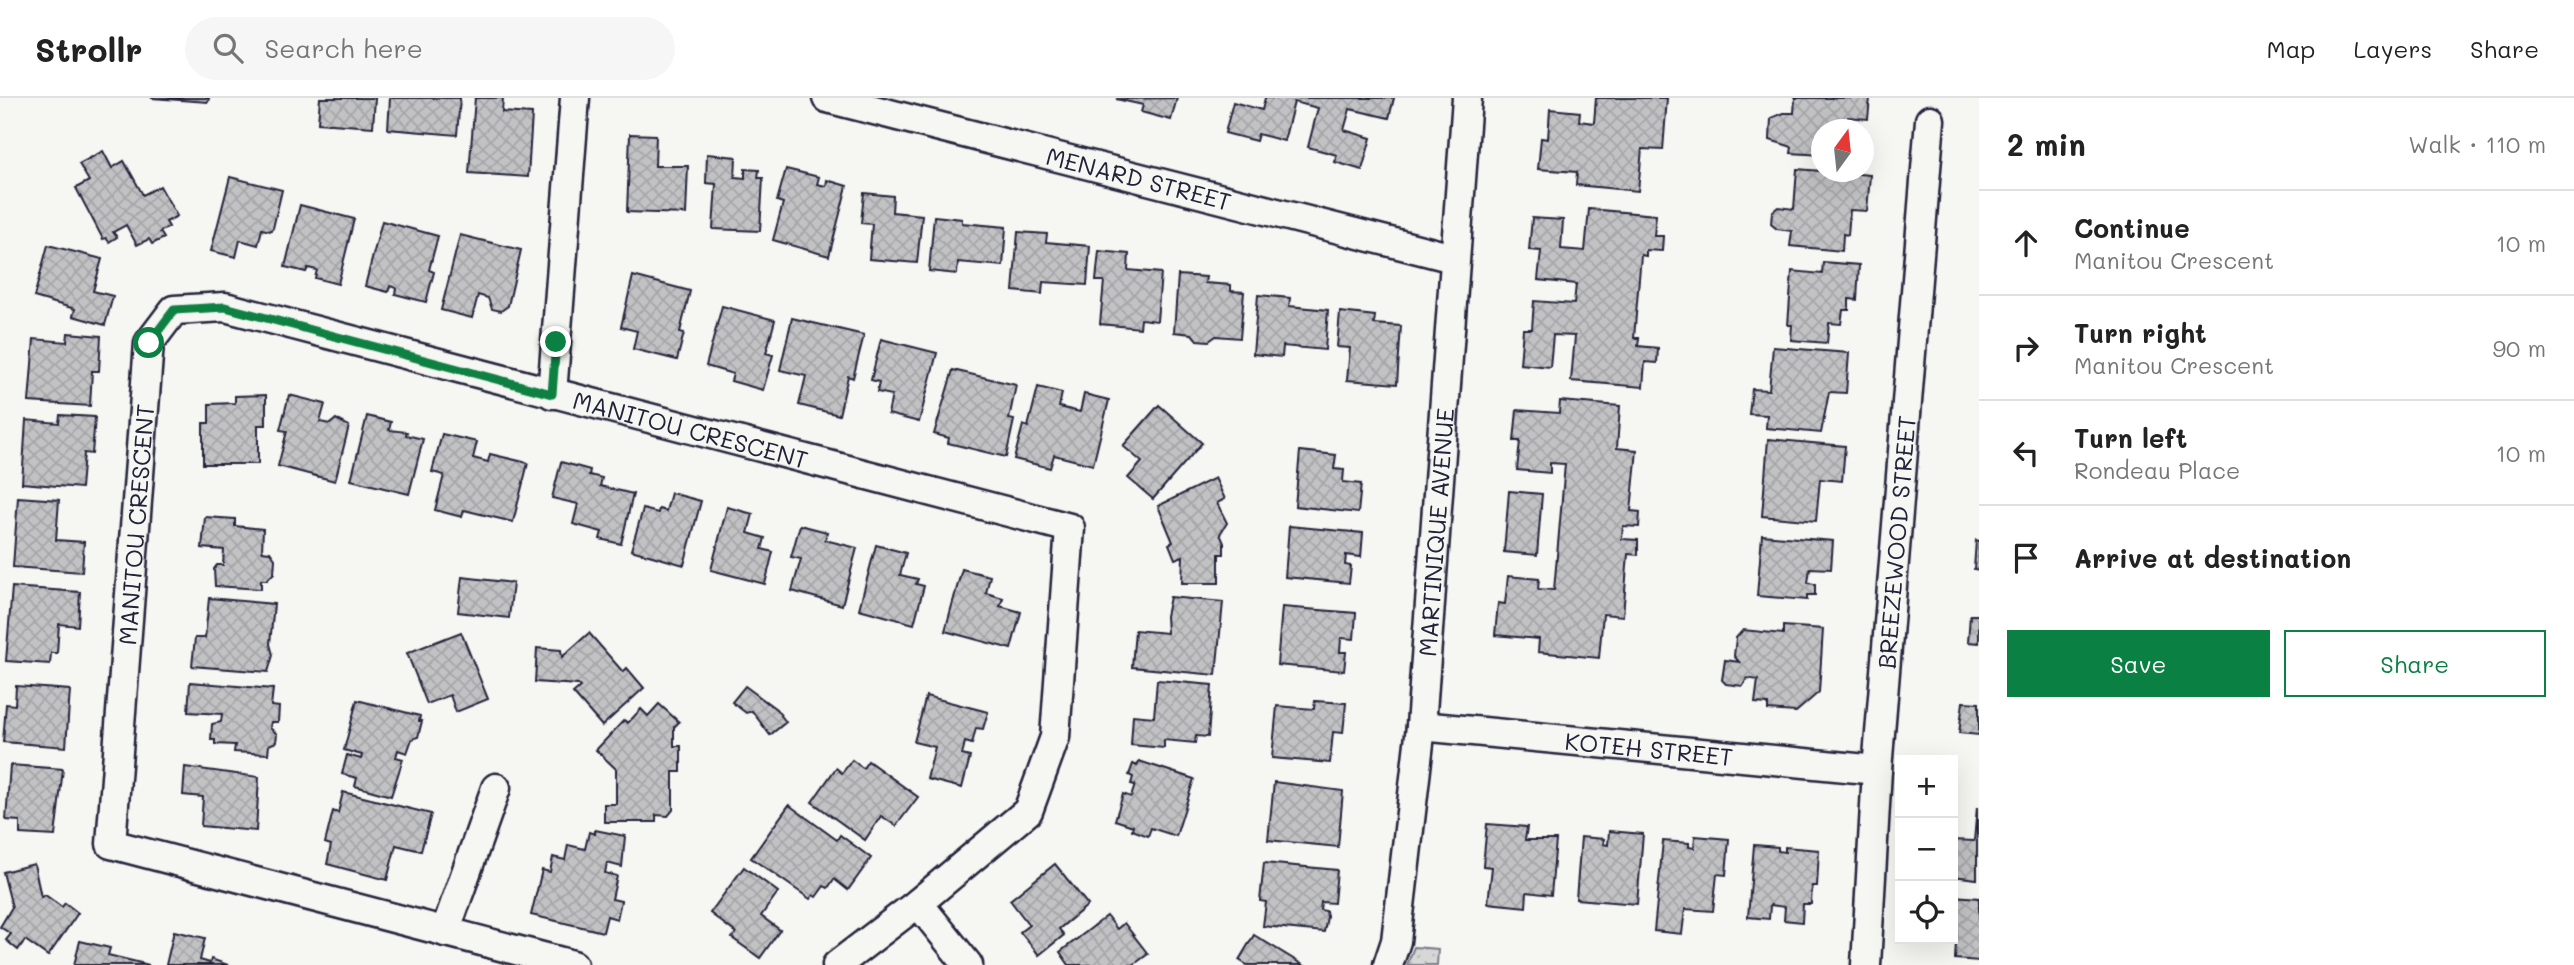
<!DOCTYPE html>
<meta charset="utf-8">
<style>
:root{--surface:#fff;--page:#f6f6f6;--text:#222;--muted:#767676;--line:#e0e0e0;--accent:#0b8043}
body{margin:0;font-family:Mali,sans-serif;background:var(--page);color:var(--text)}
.controls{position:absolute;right:21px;bottom:21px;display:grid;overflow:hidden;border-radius:0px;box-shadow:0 7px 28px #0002}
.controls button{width:63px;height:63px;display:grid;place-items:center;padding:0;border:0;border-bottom:2px solid var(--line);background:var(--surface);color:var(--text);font:35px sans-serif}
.compass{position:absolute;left:1811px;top:21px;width:63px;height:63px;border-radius:50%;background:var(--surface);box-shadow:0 7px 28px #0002;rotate:15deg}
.stop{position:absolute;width:21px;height:21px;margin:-16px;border:5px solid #0b8043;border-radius:50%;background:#fff}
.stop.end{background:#0b8043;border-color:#fff;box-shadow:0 2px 7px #0008}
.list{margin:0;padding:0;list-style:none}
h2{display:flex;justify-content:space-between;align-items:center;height:91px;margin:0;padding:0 28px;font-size:30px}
h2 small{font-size:23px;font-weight:400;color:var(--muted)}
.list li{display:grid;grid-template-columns:46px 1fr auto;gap:21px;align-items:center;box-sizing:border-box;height:105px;padding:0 28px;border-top:2px solid var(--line)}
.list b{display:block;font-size:26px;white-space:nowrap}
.list p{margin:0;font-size:23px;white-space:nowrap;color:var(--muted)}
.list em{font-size:23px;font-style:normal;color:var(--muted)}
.actions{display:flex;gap:14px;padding:21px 28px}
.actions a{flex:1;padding:16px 0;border:2px solid var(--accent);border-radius:0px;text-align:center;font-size:24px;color:var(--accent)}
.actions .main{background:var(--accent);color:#fff}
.icon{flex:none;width:38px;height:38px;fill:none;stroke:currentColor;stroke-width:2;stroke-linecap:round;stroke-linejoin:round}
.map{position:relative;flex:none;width:1979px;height:867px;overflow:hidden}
header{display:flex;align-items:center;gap:42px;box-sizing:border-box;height:98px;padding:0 35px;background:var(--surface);border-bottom:2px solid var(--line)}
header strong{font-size:33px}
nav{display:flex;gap:38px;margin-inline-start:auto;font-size:24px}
.search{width:490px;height:63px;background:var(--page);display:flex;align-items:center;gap:18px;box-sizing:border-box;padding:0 24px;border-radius:38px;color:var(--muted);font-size:26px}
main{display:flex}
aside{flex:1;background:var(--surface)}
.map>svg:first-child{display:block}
</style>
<header>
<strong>Strollr</strong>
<div class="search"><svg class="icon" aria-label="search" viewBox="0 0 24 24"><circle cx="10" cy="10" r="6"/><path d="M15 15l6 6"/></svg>Search here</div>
<nav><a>Map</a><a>Layers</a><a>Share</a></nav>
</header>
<main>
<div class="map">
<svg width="1979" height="867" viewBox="0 0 1979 867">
<defs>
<pattern id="green-dots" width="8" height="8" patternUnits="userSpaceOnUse" patternTransform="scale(1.75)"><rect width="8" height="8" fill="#d7d7d7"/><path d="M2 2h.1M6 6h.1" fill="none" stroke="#b8b8b9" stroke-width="1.8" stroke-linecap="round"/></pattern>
<pattern id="building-cross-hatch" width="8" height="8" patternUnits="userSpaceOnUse" patternTransform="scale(1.75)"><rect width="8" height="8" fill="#c2c2c4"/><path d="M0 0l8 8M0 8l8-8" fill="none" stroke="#a6a6a9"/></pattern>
</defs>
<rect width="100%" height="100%" fill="#f6f6f2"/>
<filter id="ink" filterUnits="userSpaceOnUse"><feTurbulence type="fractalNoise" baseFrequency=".0143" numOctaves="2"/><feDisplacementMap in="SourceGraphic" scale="14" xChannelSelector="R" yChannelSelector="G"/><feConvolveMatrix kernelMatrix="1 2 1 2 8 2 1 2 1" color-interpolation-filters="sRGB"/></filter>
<g filter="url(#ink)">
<path fill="url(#green-dots)" stroke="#7c7c89" stroke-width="2" d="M1414 849 1438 851 1437 867H1407Z"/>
<g fill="url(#building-cross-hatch)" stroke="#22223b" stroke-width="2">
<path d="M151 0H209L208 4Z"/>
<path d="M320 0H375L373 29 318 25Z"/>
<path d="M390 0H460L457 37 388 31Z"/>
<path d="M475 0H503L502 14 532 16 528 79 469 75Z"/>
<path d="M1177 0 1171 22 1141 14 1143 7 1116 1Z"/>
<path d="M1265 0H1394L1389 20 1350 11 1344 32 1371 40 1362 72 1335 64 1337 57 1308 49 1318 10 1294 4 1284 43 1258 36 1256 43 1225 35 1233 4 1262 12Z"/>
<path d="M1596 0H1667L1663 52 1642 51 1638 93 1576 87 1577 74 1538 71 1541 40 1548 41 1550 11 1580 14 1579 23 1594 25Z"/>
<path d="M1795 0H1870L1868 21 1848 19 1846 32H1822V57L1791 55 1792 49 1770 42 1771 20 1784 15H1794Z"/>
<path d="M630 36 656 37 655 68H688L686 116 627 114Z"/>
<path d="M103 53 112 70 124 63 143 97 160 88 177 118 166 124 169 129 160 134 164 140 152 146 149 141 137 147 126 127 113 134 117 139 109 144 106 140 103 141 76 90 89 83 79 66Z"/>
<path d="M707 56 736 59 735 79 745 80V71L759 72 758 80H763L760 133 713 131 716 86 706 85Z"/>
<path d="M786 71 819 79 817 86 826 88 827 82 847 88 829 158 773 142 783 105 777 103Z"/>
<path d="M1797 71 1870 77 1867 113 1850 112 1848 137 1843 136 1842 153 1790 148 1792 133 1777 131 1771 126 1772 114 1778 109 1794 111Z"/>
<path d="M230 79 282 92 273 130 270 133 262 131 258 147 240 142 236 159 211 153Z"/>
<path d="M864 95 893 98 892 114 922 117 917 165 869 161 872 126 861 125Z"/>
<path d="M300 107 354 121 338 186 315 180 317 172 308 170 306 174 285 169Z"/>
<path d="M1589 111 1656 117 1654 138H1663L1662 153 1646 152V158L1641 157 1634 240H1639L1638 248 1658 250 1657 265 1645 264 1643 289 1571 283 1575 238 1553 237 1550 269 1520 266 1523 231H1532L1534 203 1574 206 1576 186 1538 182 1541 153 1529 152 1532 120 1563 122 1561 151 1585 153Z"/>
<path d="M934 118 962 121V125L1006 129 1003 168 958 164 957 176 929 173Z"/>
<path d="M382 123 438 138 429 172 434 174 426 204 395 196 396 190 390 188 388 194 365 188Z"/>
<path d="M1018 134 1047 136 1046 144 1090 148 1087 187 1043 184 1042 196 1013 193Z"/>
<path d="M460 137 521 152 508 208 501 213 492 211 488 200 478 197 472 220 441 212Z"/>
<path d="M48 147 102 161 93 193 113 198 105 227 73 218 75 211 34 199Z"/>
<path d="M1099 153 1129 156 1128 172 1161 175 1157 223 1141 221 1140 230 1100 226 1104 183H1096Z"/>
<path d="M1823 164 1859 167 1857 202 1849 201V212H1843L1841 226 1829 225 1827 245 1791 242 1792 227H1788L1792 173 1822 176Z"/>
<path d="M1178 177 1206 179 1205 185 1231 187V193L1244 194 1240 240 1216 238 1209 243 1197 242 1192 236 1174 234Z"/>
<path d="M633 178 690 193 680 234 684 235 677 262 633 251 637 233 621 229Z"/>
<path d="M1258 197 1290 200 1289 208 1328 212 1325 252 1283 248 1282 259 1253 256Z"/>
<path d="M722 208 775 222 766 255 773 257 763 292 731 283 733 276 706 268Z"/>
<path d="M1340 214 1375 218 1374 226 1401 228 1397 286 1347 282 1350 250 1337 249Z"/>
<path d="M792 220 864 237 853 280 848 278 839 317 799 307 806 278 780 272Z"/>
<path d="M68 235 101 238 99 273H92L90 308 29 304 34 241 67 244Z"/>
<path d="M881 241 937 255 919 324 888 316 892 297 877 294 879 284 871 282Z"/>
<path d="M1773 249 1849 255 1846 295 1829 294 1821 335 1766 330 1767 317 1749 316 1752 291 1769 292Z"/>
<path d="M953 272 1016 287 1009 321 1014 322 1006 359 948 345 949 340 934 336Z"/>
<path d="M1038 289 1062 295 1059 309 1080 314 1084 296 1109 302 1093 367 1054 357 1050 370 1014 361 1023 327 1028 329Z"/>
<path d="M266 297V327H258V366H203V325H209V306L235 305V298Z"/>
<path d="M289 297 325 306 320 324 330 326 336 321 349 328 335 383 278 368 287 333 280 332Z"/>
<path d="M1560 303 1620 308 1617 350 1637 352 1631 413 1640 414 1639 429 1623 428 1622 441 1638 442V457L1628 456 1623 518 1603 516 1599 560 1538 554 1539 541 1495 537 1498 505 1505 506 1508 478 1539 481 1538 491 1554 492 1565 366 1550 365V375L1517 372 1520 343H1514L1517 312 1559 315Z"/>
<path d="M1159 307 1202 345 1153 401 1128 380 1142 364 1123 348Z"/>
<path d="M60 317 95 319 92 356 84 355 81 390 22 385 26 322 59 325Z"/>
<path d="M367 318 391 324 389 332 407 334 406 337 423 341 409 396 351 382Z"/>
<path d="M442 336 477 344 473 360 488 364 490 356 528 365 513 424 464 412 462 419 435 412 444 377 432 374Z"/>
<path d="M1768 341 1845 348 1842 383 1820 381 1816 423 1762 418Z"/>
<path d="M1300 353 1336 357 1334 371 1344 372 1343 384 1361 386 1358 415 1295 408Z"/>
<path d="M561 364 590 372 589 377 602 380 600 388 633 396 621 446 600 441 602 434 573 426 578 406 552 400Z"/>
<path d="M1215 380 1225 401 1217 405 1227 425 1220 436 1224 445V456H1219V485H1182L1183 458 1175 461 1169 446 1173 444 1158 408Z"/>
<path d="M1509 393 1542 396 1537 457 1504 454Z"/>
<path d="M671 395 701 403 684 467 631 452 643 411 658 415 659 411 666 413Z"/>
<path d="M18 399 59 402 56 442 84 444 82 474 13 469Z"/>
<path d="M727 409 753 416 748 435 765 440 762 451 773 454 765 486 711 472Z"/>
<path d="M205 419 235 421V428L263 431 262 453 270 454 275 461 274 475 267 482H261V491L215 488 214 471 217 467H223L224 452 202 450Z"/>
<path d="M800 427 827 434 825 442 857 450 842 507 792 493 801 461 791 459Z"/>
<path d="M1289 428 1363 435 1361 459 1346 457 1345 467 1351 468 1349 485 1285 479Z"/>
<path d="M1762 437 1833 443 1831 471 1810 470 1808 485 1815 486V497H1807V502L1757 498Z"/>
<path d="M1976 442 1979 443V472L1974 471Z"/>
<path d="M876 447 906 455 900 477 918 481 916 486 924 488 914 526 859 511Z"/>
<path d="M962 471 990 478 986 495 1003 500 1000 508 1021 514 1011 551 945 533Z"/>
<path d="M462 479 513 485 509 520 458 514Z"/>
<path d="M12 489 80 494 78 528 59 526 57 555H51L50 566 6 563Z"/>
<path d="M1170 499 1223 504 1216 577 1132 569 1135 532 1167 535 1166 518Z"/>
<path d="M209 500 274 506 270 546 273 557 268 574 192 568 195 540H205Z"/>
<path d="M1282 509 1356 515 1354 541 1341 540 1340 554H1346L1344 573 1277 567Z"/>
<path d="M1970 517H1979V545L1968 544Z"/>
<path d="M1783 528 1823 531 1819 594 1796 614 1768 612V606L1755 605 1758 582 1747 580 1743 588 1726 586 1722 582 1725 562 1739 564 1734 558 1736 540 1743 532 1783 536Z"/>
<path d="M461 534 488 601 456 614 450 597 427 606 407 555Z"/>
<path d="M589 535 623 574 627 570 644 590 602 628 573 595 580 589 578 587 535 584 537 550 561 552 562 559Z"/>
<path d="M1157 582 1212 587 1208 639 1196 638 1195 645 1164 642V650L1131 647 1133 617 1154 619Z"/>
<path d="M190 584 273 591 271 608 279 609 278 624H271L270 630 277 636 276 644 269 647 268 656 234 654 235 647 215 646V642H211L212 626 221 624 222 616 188 614Z"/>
<path d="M16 588 70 592 66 649 3 644 6 606 15 607Z"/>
<path d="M745 588 776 611 786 624 770 637 752 613 746 615 732 604Z"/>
<path d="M926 598 988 614 983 631 976 630 972 646 965 644 962 657 970 659 962 690 927 681 935 649 914 644Z"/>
<path d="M357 602 420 618 419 623H422L418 639 412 641 407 655 398 652 396 659 403 661 391 698 355 688 357 680 342 676 347 657 361 661 362 657 344 652Z"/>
<path d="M1315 603 1346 605 1343 635 1333 634 1330 665 1272 660 1277 608 1314 611Z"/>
<path d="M1963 604 1979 605V637L1959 635Z"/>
<path d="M659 606 679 624 674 629V648H681V674H673V712L668 718 656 717V724H604V706H616V671L596 652 624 622 628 625 641 611 648 618Z"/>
<path d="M852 662 863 670 868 663 918 699 896 728 881 718 865 742 812 704 836 670 842 675Z"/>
<path d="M1139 663 1194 681 1176 738 1151 730 1148 738 1132 732 1133 728 1115 722 1123 696 1131 699 1135 687 1131 686 1133 679 1129 677 1133 666 1137 668Z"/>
<path d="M10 667 63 671 55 738 20 736V723L6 722Z"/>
<path d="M185 669 259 679 256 733 201 728 203 699 183 697Z"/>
<path d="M1274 684 1343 693 1338 749 1268 742Z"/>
<path d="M343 694 431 716 421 753 396 747 387 782 327 766 331 747 325 745 333 713 338 715Z"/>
<path d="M789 707 837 742 840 737 871 760 848 792 834 781 828 790 824 788 816 799 813 797 810 801 751 760Z"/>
<path d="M1977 709V781L1953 778V742L1974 743Z"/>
<path d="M1487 726 1527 729 1525 742H1556L1551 797 1527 794 1526 809 1488 805 1492 769 1483 768Z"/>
<path d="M595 732 625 738 622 769 607 765 605 775 617 778 612 801 621 803 617 821 607 818 603 834 531 817 542 772 550 774 553 759 565 762 568 747 585 751 589 734 595 736Z"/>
<path d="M1609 733 1643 736 1637 806 1576 801 1581 739 1604 741 1603 746 1608 747Z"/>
<path d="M1695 738 1729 741 1726 777 1717 776 1713 813 1685 811 1682 836 1654 833 1663 743 1689 745V749L1694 750Z"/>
<path d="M1754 747 1778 749V753L1785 754V749L1819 752 1817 788H1812L1811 806H1803L1802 824 1784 822 1785 809 1770 807 1769 821 1748 819Z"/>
<path d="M1264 765 1337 772 1334 805 1321 804 1320 812 1326 813 1327 819 1324 834 1263 828 1266 804 1260 803Z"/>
<path d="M34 766 41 799 45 797 62 809 65 805 78 815 48 858 25 842 18 852 6 842 11 836 0 829 12 809 3 774Z"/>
<path d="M1055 766 1088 807 1059 831 1064 837 1039 857 1020 834 1029 827 1010 802Z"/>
<path d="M744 769 778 794 761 818 780 832 760 860 732 840 736 835 710 815Z"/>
<path d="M1953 798 1979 800V863L1955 861 1957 828 1953 827Z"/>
<path d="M1107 818 1117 831 1124 825 1148 856 1133 867H1069L1060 854Z"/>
<path d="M174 833 205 840 200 862 210 865 211 861 228 867H166Z"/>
<path d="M1254 837 1303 867H1247L1239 862Z"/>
<path d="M80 843 110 850 108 857 149 867H74Z"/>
</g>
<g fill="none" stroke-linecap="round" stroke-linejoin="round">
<defs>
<g id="street">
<path id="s1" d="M827 0 1453 160"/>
<path d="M552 296 575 0"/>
<path id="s2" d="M1421 628 1877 672"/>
<path d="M918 805 968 867"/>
<path d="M445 834 496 690"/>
<path id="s3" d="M573 867 111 746 149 245 174 212 225 209 1070 430 1055 639 1028 713 918 805 837 867"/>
<path id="s4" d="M1388 867 1396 843 1421 628 1467 0"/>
<path id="s5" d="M1866 867 1877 672 1930 22"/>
</g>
</defs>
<use href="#street" stroke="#22223b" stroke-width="33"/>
<use href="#street" stroke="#f6f6f2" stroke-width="28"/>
</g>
</g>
<g fill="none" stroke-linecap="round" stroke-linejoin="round" filter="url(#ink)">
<path stroke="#0b8043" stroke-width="9" d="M149 245 174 212 225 209 552 296 556 244"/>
</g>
<g text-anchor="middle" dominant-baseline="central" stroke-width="7" stroke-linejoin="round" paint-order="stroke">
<g font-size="24" fill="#22223b" stroke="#f6f6f2">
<text stroke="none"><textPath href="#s1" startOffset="322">MENARD STREET</textPath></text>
<text stroke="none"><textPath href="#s3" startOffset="1554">MANITOU CRESCENT</textPath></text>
<text stroke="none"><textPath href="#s3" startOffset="798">MANITOU CRESCENT</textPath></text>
<text stroke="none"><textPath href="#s4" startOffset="436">MARTINIQUE AVENUE</textPath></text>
<text stroke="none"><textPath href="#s5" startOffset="424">BREEZEWOOD STREET</textPath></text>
<text stroke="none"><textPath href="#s2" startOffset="229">KOTEH STREET</textPath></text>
</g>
</g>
</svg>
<div class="controls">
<button>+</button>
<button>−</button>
<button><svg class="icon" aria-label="locate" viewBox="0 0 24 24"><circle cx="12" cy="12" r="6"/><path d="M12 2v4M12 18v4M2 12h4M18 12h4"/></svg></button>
</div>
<svg class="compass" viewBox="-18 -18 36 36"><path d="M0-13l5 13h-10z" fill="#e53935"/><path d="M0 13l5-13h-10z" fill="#767676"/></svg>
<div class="stop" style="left:149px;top:245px"></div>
<div class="stop end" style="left:556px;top:244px"></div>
</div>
<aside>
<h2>2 min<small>Walk · 110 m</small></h2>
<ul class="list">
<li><svg class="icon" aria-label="ahead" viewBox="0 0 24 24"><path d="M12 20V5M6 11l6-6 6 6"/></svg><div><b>Continue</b><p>Manitou Crescent</p></div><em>10 m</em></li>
<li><svg class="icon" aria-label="right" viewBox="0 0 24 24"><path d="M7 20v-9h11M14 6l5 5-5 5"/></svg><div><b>Turn right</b><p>Manitou Crescent</p></div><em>90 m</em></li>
<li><svg class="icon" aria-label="left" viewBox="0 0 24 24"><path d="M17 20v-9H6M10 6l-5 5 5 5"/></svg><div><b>Turn left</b><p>Rondeau Place</p></div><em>10 m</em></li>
<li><svg class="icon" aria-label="arrive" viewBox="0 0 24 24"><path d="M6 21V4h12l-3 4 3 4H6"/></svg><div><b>Arrive at destination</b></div></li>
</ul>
<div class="actions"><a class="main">Save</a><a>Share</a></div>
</aside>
</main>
